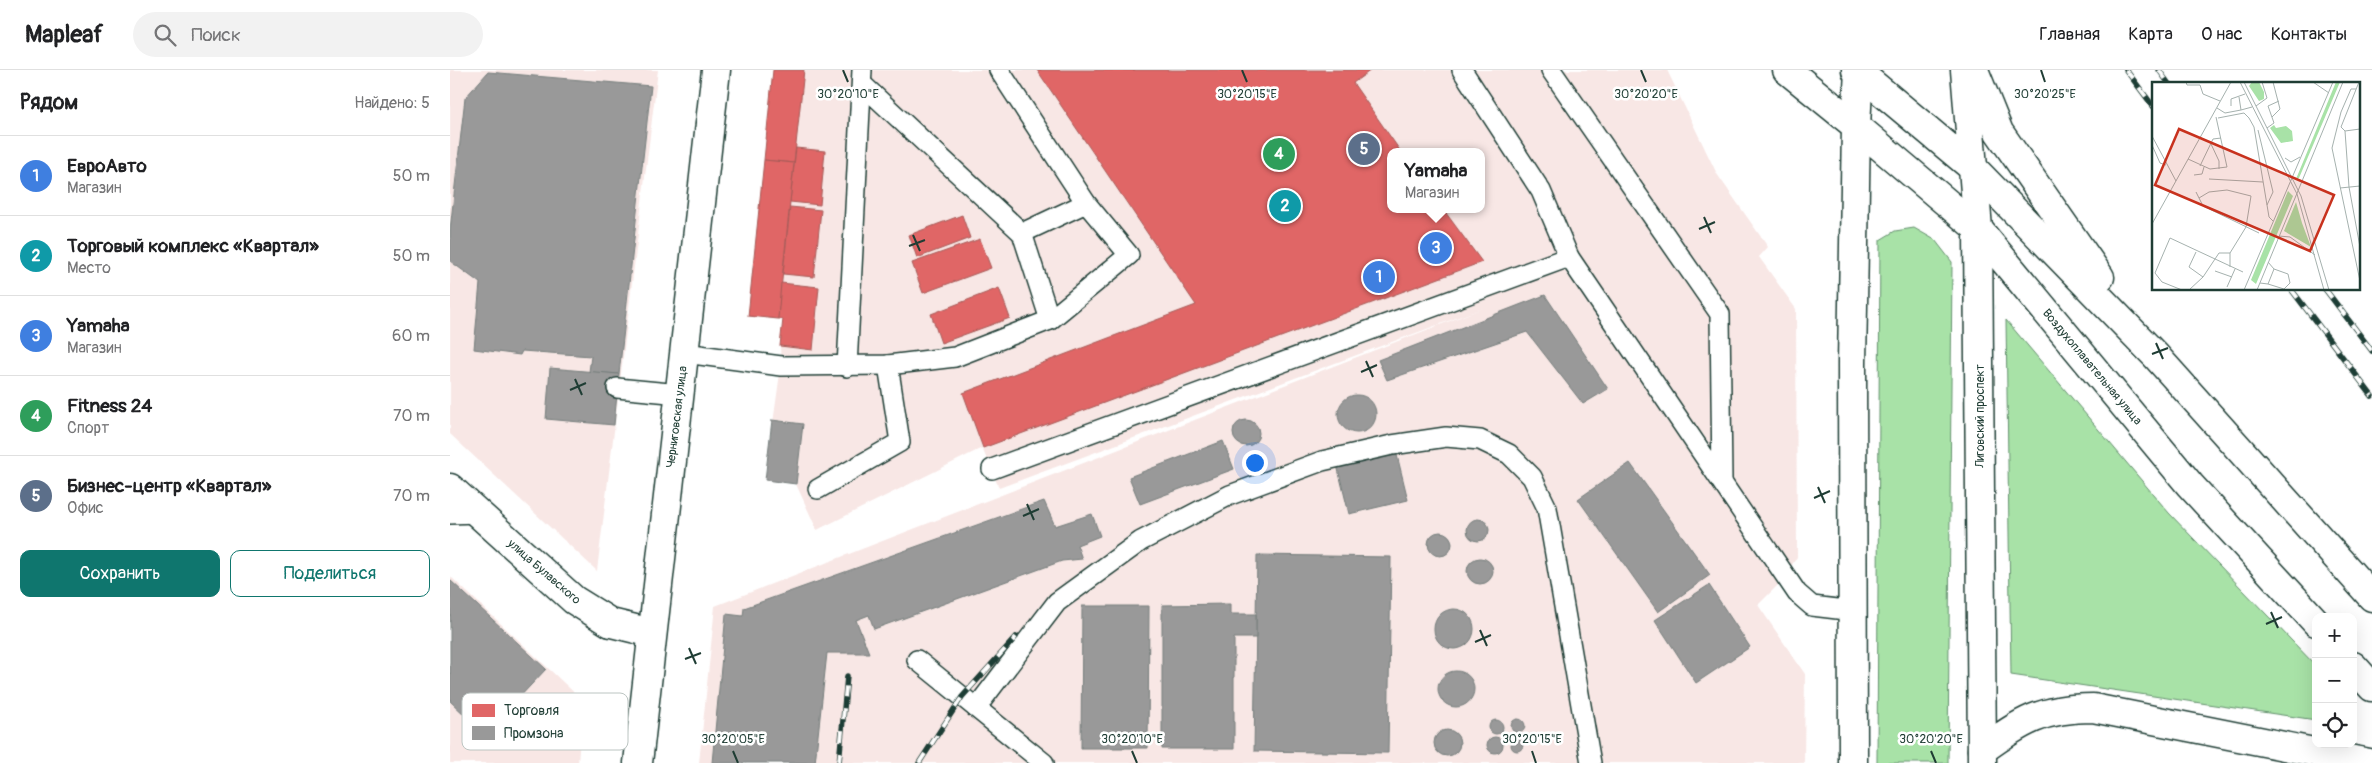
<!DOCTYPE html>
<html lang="ru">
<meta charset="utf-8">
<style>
:root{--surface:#fff;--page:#f2f2f2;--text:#202124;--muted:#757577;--line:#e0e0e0;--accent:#0f766e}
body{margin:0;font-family:Pangolin,sans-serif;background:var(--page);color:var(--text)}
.controls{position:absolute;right:15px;bottom:15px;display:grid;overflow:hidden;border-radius:10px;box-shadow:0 5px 20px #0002}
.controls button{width:45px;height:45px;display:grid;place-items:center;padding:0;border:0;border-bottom:1px solid var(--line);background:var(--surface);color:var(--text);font:25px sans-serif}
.you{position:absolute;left:804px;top:392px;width:18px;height:18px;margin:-12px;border:4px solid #fff;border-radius:50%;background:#1a73e8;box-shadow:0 0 0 8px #1a73e833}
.badge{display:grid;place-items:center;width:32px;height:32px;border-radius:50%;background:var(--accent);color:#fff;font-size:16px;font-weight:700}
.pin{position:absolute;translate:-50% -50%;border:2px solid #fff;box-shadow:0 1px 5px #0006}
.popup{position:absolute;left:937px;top:78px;width:98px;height:65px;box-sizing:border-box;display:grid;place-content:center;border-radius:10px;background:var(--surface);filter:drop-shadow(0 1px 4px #0005);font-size:16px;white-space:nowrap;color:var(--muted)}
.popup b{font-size:19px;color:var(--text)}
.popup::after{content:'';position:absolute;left:50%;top:100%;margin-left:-10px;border:10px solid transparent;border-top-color:var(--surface)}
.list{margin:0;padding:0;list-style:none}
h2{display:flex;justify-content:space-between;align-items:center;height:65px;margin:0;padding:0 20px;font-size:21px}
h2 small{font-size:16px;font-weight:400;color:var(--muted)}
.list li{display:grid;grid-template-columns:32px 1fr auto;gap:15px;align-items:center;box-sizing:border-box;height:80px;padding:0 20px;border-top:1px solid var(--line)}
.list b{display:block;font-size:19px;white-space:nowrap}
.list p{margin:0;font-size:16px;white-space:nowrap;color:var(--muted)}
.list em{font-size:16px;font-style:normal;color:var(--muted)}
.actions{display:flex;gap:10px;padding:15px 20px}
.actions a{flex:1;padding:11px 0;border:1px solid var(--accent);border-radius:10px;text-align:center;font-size:18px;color:var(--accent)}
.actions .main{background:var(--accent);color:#fff}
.icon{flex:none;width:28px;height:28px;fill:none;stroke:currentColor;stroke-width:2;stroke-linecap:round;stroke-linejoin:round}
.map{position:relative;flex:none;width:1922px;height:693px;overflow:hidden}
header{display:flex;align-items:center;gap:30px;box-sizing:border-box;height:70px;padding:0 25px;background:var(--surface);border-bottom:1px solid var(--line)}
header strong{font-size:24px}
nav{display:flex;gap:28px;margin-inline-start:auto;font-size:18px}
.search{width:350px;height:45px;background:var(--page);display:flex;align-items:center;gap:12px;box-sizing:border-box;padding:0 18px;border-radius:28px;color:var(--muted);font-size:19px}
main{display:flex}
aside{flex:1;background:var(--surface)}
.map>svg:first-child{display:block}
</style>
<header>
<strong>Mapleaf</strong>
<div class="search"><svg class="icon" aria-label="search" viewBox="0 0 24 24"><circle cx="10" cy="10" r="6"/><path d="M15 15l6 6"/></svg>Поиск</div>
<nav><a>Главная</a><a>Карта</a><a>О нас</a><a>Контакты</a></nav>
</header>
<main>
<aside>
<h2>Рядом<small>Найдено: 5</small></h2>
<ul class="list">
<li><span class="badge" style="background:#3f7fe0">1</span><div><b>ЕвроАвто</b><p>Магазин</p></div><em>50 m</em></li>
<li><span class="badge" style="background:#0f9aa8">2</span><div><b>Торговый комплекс «Квартал»</b><p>Место</p></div><em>50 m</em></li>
<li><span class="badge" style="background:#3f7fe0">3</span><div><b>Yamaha</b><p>Магазин</p></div><em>60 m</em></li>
<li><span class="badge" style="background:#2e9e5b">4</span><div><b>Fitness 24</b><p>Спорт</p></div><em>70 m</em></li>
<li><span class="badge" style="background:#5c6f8a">5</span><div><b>Бизнес-центр «Квартал»</b><p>Офис</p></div><em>70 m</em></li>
</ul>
<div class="actions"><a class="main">Сохранить</a><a>Поделиться</a></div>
</aside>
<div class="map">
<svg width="1922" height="693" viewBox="0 0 1922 693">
<rect width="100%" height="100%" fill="#fff"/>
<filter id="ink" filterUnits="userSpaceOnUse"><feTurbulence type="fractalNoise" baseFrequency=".02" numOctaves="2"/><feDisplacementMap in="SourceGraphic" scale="10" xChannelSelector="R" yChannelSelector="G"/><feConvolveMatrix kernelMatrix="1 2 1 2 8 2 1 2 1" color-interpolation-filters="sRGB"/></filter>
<g filter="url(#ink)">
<g fill="#f8e7e5" fill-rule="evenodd">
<path d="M0 0H208L147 501 0 364Z"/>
<path d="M323 0H1217L1267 104 1318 177 1309 187 1346 239 1347 487 1331 512 1308 535 1355 604 1354 693H249L265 536 1036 237 549 418 532 378 367 460 346 414 315 410 331 296 330 276 333 249 298 246ZM941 82H1031V139H941Z"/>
<path d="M0 506 133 631 128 693H0Z"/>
</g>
<g fill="#a8e2a7" stroke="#64906e">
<path d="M1464 158 1485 170 1502 192 1498 693H1427L1430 170 1445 161Z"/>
<path d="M1556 250 1719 443 1866 596V650L1561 605Z"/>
</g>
<g fill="#e06666" stroke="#a65a57">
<path d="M323 0H354L344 93 314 90Z"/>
<path d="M587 0H921L903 13 951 82H941V139H993L1032 192 533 378 513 323 746 235Z"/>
<path d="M346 78 375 81 370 135 340 132Z"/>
<path d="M314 90 344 93 328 249 298 246Z"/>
<path d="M340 137 371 140 364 207 333 204Z"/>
<path d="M512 145 520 168 467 188 459 165Z"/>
<path d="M530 169 541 198 473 223 462 193Z"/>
<path d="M331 213 369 217 363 280 330 276 333 249H328Z"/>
<path d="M549 218 560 248 491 273 481 244Z"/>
</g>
<g fill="#999" stroke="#747d7b">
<path d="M38 2 201 16 169 304 139 302 141 286 72 281 70 285 24 279 30 213 0 191V160L15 28Z"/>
<path d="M1095 225 1158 319 1133 334 1077 262 937 310 928 290Z"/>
<path d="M100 298 169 304 164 355 96 349Z"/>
<circle cx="907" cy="344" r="19"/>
<path d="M322 350 353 354 346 414 315 410Z"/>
<circle cx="796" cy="363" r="13"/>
<path d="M773 371 784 399 690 434 679 407Z"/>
<path d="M946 381 958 430 899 444 887 395Z"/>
<path d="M1180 393 1260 505 1208 542 1128 429Z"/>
<path d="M594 431 605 456 642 444 650 466 627 475 632 489 612 491 424 559 419 545 406 550 419 583H377L365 693H262L276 544 293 546 294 538Z"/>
<circle cx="1028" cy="460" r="11"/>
<circle cx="990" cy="474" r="12"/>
<path d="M807 485 941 487 938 683 804 681Z"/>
<circle cx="1030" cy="501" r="13"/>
<path d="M0 510 96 599 35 664 0 631Z"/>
<path d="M1259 515 1300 577 1246 613 1205 550Z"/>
<path d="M780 534V544H806V568H784V679H712V535Z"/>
<path d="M632 536H699L698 678H631Z"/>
<circle cx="1004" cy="559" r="20"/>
<circle cx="1006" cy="619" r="18"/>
<circle cx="1068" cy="656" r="7"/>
<circle cx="1046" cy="657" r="7"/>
<circle cx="997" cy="673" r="13"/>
<circle cx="1045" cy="675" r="8"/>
<circle cx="1067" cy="675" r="6"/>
</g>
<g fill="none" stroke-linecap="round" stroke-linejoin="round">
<defs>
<g id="service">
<path d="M1012 0 1091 121 1119 187 1347 523 1362 536 1404 541"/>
<path d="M1101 0 1270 244 1272 410"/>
<path d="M413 15 572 163 600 250"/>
<path d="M572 163 636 133"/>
<path d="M235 283 331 296 438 295 505 287 600 250 679 185 636 133 549 0"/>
<path d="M397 297 412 0"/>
<path d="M167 318 230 324"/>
<path d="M542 399 1119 187"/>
<path d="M368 419 450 372 438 295"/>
<path d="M0 444 28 443"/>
<path d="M467 590 594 693"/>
<path d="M526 638 607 532 691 471 780 425 872 391 942 375 996 367 1030 370 1059 384 1082 407 1097 438 1141 693"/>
</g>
<g id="minor">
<path d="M0 418 124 530 161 553 202 563"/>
<path d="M188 693 266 0"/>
</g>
<g id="secondary">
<path d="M1337 0 1406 56"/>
<path d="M1406 0 1522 97"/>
</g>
<g id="primary">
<path d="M1515 0 1528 159 1532 693"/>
<path d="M1524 0 1549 62 1650 207"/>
<path d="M1406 56 1528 159 1740 415 1866 552"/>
<path d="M1522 97 1706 286 1922 527"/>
<path d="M1903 596 1922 617"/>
<path d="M1532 680C1573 651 1592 638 1643 638L1919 693"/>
<path d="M1403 693 1402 294 1406 56 1409 0"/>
</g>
</defs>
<use href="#service" stroke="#1f3d34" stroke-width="22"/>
<use href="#minor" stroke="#1f3d34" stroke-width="31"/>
<use href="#secondary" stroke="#1f3d34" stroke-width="31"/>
<use href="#primary" stroke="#1f3d34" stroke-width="31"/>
<use href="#service" stroke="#fff" stroke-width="19"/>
<use href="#minor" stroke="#fff" stroke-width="28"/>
<use href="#secondary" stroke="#fff" stroke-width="28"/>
<use href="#primary" stroke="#fff" stroke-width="28"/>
<defs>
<g id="rail">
<path d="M1676 0 1703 36"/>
<path d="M1709 0 1719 14"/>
<path d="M1841 219 1922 326"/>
<path d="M1875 219 1922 281"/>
<path d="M389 693 397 606"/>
<path d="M469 693 512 627 566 567"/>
</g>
</defs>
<use href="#rail" stroke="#1f3d34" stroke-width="5.5"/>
<use href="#rail" stroke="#fff" stroke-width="4" stroke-dasharray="11" stroke-linecap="butt"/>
</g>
</g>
<path fill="none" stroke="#1f3d34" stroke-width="2" d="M393 0 398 12M792 0 797 12M1191 0 1196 12M1591 0 1595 12M1254 147 1261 163M1249 159 1265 152M463 165 470 181M459 176 475 170M1706 273 1713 289M1702 284 1718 278M916 291 923 307M911 302 927 295M125 309 132 325M120 320 136 313M1368 417 1375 433M1364 428 1380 421M577 434 584 450M573 446 589 439M1821 542 1828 558M1816 554 1832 547M1030 560 1037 576M1025 572 1041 565M239 578 246 594M235 589 251 583M283 681 288 693M682 681 687 693M1082 681 1086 693M1481 681 1486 693"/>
<g text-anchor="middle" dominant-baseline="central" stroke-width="5" stroke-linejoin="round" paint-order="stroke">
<g font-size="12" fill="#1f3d34" stroke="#fff">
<text transform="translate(1642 297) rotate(50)">Воздухоплавательная улица</text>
<text transform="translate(1530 346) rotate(-90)">Лиговский проспект</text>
<text transform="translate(227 347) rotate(-83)">Черниговская улица</text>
<text transform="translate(94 502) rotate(41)">улица Булавского</text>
</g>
</g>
<g transform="translate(1702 12)">
<rect width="208" height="208" fill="#fff"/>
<path d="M100 0H107L112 10V17L107 19 97 4ZM184 0H188L147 96 144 97ZM122 43 124 46 134 44 140 49 141 59 129 61 118 46ZM136 109 141 114 104 202 99 198ZM144 120 150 141 159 165 132 149Z" fill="#a8e2a7"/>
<path fill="none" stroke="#a5b1ae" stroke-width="1" d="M34 0 35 3H48L51 12 68 19M88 0 145 112 172 208M92 0 149 114 177 208M161 0 177 11M207 0 189 45 193 49 208 47M204 7H199L189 30 180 66 208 199M87 15 89 28 100 25M79 24V17L93 12M104 24 115 16 110 0M65 26 73 31 89 28M120 35 128 27 121 0M66 36 92 31 97 36 102 45 117 135 121 139M115 46 122 41 116 24 127 19M106 48 121 110 115 123M193 49 197 105 208 165M0 54 24 99M59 62 67 79V87M0 63 8 81 14 83M133 76 139 80 148 75M36 77 58 87 75 85 64 35M48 84 61 57 69 56M42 93 50 92 52 85M57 97 111 100M188 106 208 104M44 110 51 124 107 151M47 116 57 110 75 108 99 114 94 145 78 171M0 142 79 0M127 154 138 155 163 173M44 170 37 185 51 195M63 189 80 195M108 201 116 202 122 187 116 180M116 202 132 207 138 201 136 192 122 187M75 205 83 187M30 208 10 200 3 191 18 156 91 190M37 208 51 195 67 171H78V185M92 208 181 0M105 208 191 0"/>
<path fill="#c8321e" fill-opacity="0.15" stroke="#c8321e" stroke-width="2.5" d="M27 47 182 113 158 169 3 103Z"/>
<rect width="208" height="208" fill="none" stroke="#1f3d34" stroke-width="2.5"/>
</g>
<rect x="12" y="623" width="166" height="57" rx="8" fill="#fff" stroke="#bcc5c2" stroke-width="1"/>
<rect x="22" y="634" width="23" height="13" fill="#e06666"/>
<rect x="22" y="656" width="23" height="14" fill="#999"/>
<g font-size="14" fill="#1f3d34">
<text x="54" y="645">Торговля</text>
<text x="54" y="668">Промзона</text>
</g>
<g font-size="12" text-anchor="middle" fill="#1f3d34" stroke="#fff" stroke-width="5" stroke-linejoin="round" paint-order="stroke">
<text x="398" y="28">30°20'10"E</text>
<text x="797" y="28">30°20'15"E</text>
<text x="1196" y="28">30°20'20"E</text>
<text x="1595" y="28">30°20'25"E</text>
<text x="283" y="673">30°20'05"E</text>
<text x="682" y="673">30°20'10"E</text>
<text x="1082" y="673">30°20'15"E</text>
<text x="1481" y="673">30°20'20"E</text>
</g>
</svg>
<div class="controls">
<button>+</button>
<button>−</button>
<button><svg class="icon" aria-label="locate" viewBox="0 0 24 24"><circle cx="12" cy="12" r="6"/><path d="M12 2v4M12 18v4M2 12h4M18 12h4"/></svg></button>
</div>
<div class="you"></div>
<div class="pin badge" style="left:929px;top:207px;background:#3f7fe0">1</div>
<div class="pin badge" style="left:835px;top:136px;background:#0f9aa8">2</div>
<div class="pin badge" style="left:986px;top:178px;background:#3f7fe0">3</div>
<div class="popup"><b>Yamaha</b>Магазин</div>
<div class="pin badge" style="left:829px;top:84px;background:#2e9e5b">4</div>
<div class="pin badge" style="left:914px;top:79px;background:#5c6f8a">5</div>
</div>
</main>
